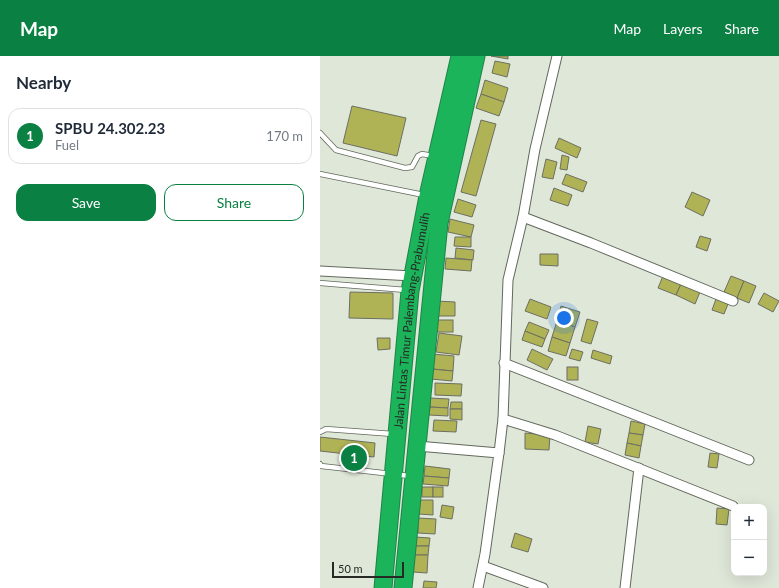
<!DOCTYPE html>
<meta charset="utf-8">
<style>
:root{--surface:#fff;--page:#f2f2f3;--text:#1f2937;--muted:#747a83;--line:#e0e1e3;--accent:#0b8043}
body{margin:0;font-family:Lato,sans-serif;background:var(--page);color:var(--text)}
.controls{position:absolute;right:12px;bottom:12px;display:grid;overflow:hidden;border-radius:8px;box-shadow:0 4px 16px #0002}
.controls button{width:36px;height:36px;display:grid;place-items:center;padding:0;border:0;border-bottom:1px solid var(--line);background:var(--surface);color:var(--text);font:20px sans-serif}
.scale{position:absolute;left:12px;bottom:10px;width:72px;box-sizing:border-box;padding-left:4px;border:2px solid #262924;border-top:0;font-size:11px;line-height:14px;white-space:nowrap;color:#262924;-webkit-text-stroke:3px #dfe7d9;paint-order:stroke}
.you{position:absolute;left:244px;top:262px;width:14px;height:14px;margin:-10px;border:3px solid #fff;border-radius:50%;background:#1a73e8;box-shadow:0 0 0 6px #1a73e833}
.badge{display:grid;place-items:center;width:26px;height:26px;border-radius:50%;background:var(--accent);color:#fff;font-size:13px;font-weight:700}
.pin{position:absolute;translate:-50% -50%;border:2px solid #fff;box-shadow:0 1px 4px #0006}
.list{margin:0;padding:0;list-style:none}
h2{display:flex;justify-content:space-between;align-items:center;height:52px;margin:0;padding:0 16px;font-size:17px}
h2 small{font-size:13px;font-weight:400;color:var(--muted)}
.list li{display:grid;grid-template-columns:26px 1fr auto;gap:12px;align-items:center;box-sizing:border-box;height:56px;margin:0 8px 8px;padding:0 8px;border:1px solid var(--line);border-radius:12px}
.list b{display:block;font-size:15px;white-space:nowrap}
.list p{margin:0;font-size:13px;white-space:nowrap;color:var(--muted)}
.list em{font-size:13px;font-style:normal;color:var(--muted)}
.actions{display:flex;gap:8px;padding:12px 16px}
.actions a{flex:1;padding:9px 0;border:1px solid var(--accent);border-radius:12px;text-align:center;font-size:14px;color:var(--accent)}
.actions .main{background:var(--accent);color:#fff}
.map{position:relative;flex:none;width:459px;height:532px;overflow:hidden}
header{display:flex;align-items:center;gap:24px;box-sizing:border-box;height:56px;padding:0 20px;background:var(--accent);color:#fff}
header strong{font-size:19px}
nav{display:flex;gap:22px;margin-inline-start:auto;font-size:14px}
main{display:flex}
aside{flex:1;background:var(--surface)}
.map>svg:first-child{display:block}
</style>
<header>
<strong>Map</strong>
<nav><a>Map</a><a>Layers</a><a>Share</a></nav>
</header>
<main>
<aside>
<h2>Nearby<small></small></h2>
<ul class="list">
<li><span class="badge">1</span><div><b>SPBU 24.302.23</b><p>Fuel</p></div><em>170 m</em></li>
</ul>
<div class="actions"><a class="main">Save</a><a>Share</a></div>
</aside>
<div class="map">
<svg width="459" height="532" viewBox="0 0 459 532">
<rect width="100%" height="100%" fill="#dfe7d9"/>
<g fill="#afb355" stroke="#6d6f61">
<path d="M171 0H188V3Z"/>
<path d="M175 5 190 8 187 21 172 17Z"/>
<path d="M165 24 188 32 184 46 161 38Z"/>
<path d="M161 38 184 46 179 60 156 52Z"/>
<path d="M32 50 86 62 77 100 23 87Z"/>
<path d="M161 64 176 68 156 140 141 136Z"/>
<path d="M239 82 261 92 257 102 235 92Z"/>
<path d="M242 99 249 101 247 114 240 113Z"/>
<path d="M226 103 237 106 233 123 222 121Z"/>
<path d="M246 118 267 126 263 136 242 128Z"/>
<path d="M234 132 252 139 248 150 230 144Z"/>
<path d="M372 136 390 144 383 160 365 151Z"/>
<path d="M138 143 156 149 152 161 134 156Z"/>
<path d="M130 163 154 169 151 181 128 176Z"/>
<path d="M380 180 391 183 387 195 376 191Z"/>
<path d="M135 181H151V191L134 190Z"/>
<path d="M136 192 154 194 153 204 135 202Z"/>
<path d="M220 198H238V210L220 209Z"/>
<path d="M126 202 152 204 151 215 125 213Z"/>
<path d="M343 220 361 228 356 239 338 232Z"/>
<path d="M411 220 424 225 417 242 404 236Z"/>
<path d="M424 225 436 230 429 247 417 242Z"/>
<path d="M361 228 380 236 375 248 356 239Z"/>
<path d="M30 236 73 237V263L29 262Z"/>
<path d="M444 237 459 245 453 256 438 248Z"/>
<path d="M210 243 231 251 227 263 205 255Z"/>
<path d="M396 243 408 248 404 258 392 254Z"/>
<path d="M116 245 135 246V260H116Z"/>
<path d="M241 250 260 256 255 271 237 265Z"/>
<path d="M267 263 278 266 271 288 261 285Z"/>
<rect x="114" y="264" width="19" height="12"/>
<path d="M237 265 255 271 250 287 232 281Z"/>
<path d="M209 266 229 274 225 283 205 275Z"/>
<path d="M205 275 225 283 222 291 202 284Z"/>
<path d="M119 277 142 280 139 299 116 296Z"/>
<path d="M232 281 250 287 246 300 228 295Z"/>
<path d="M57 282H70V293L58 294Z"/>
<path d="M212 293 233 303 227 314 207 304Z"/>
<path d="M252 293 263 296 260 305 249 302Z"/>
<path d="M273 294 292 300 290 308 271 302Z"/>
<path d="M113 298 134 300 133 315 112 313Z"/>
<rect x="247" y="311" width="11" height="13"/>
<path d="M112 313 133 315 132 325 111 323Z"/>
<path d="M115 327 142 328 141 340 115 339Z"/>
<path d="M110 342 129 343 128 352 110 351Z"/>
<path d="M131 346H142V353H130Z"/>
<path d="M110 351 128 352V360L109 359Z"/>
<path d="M130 353H142V364L130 363Z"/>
<path d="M114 364 137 365 136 376 113 375Z"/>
<path d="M311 365 325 368 323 379 309 377Z"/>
<path d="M268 370 281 373 278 388 265 386Z"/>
<path d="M205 377 230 379 229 394 205 393Z"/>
<path d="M309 377 323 379 321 390 307 387Z"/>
<path d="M0 381 55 387 54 401 0 395Z"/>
<path d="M307 387 321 390 319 402 305 399Z"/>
<path d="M390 397 399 398 397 412 388 411Z"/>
<path d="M105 410 130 413 129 422 104 420Z"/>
<path d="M104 420 129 422 128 430 103 428Z"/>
<rect x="102" y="431" width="11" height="10"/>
<rect x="113" y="431" width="10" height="10"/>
<path d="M99 444H113V459L99 458Z"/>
<path d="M122 449 134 451 132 463 120 461Z"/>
<path d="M397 452 409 453 407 469 396 468Z"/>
<path d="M98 462 116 463 115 478 98 477Z"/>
<path d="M195 477 212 483 208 496 191 491Z"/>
<path d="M95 481 110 482 109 490H94Z"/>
<path d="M94 490H109L108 499H94Z"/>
<path d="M94 499H108L107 517 93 516Z"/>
<path d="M104 525 117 526 116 532H103Z"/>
</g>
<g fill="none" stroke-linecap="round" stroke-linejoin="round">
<defs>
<g id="lane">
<path d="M0 77 16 94 85 112 92 111 98 100 102 98 113 100"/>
<path d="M0 118 104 139"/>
<path d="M0 227 86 234"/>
<path d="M0 376 6 373 73 378"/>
<path d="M0 408 1 410 90 420"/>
</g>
<g id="street">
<path d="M203 161 215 93 237 0"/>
<path d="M0 215 93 220"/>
<path d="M184 307 429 404"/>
<path d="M183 363 235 379 413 450"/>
<path d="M97 390 179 397 165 498 158 532"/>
<path d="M179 397 183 363 188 224 203 161 271 187 413 245"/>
<path d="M163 510 223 532"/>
<path d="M305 532 319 412"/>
</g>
<g id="highway">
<path id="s1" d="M63 532 90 235 108 140 140 0"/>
<path d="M83 532 119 167 156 0"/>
</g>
</defs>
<use href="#lane" stroke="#62695c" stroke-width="6"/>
<use href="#street" stroke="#62695c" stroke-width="11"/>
<use href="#highway" stroke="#1f8348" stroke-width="19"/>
<use href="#lane" stroke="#fff" stroke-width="4.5"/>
<use href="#street" stroke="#fff" stroke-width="9"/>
<use href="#highway" stroke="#1bb45b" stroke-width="17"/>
</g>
<g text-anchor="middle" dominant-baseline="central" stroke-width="3" stroke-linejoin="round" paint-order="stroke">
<g font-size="12" fill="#262924" stroke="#dfe7d9">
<text stroke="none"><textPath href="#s1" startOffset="269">Jalan Lintas Timur Palembang-Prabumulih</textPath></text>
</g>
</g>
</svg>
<div class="controls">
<button>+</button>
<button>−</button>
</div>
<div class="scale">50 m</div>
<div class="you"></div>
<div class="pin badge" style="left:34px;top:402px">1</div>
</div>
</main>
